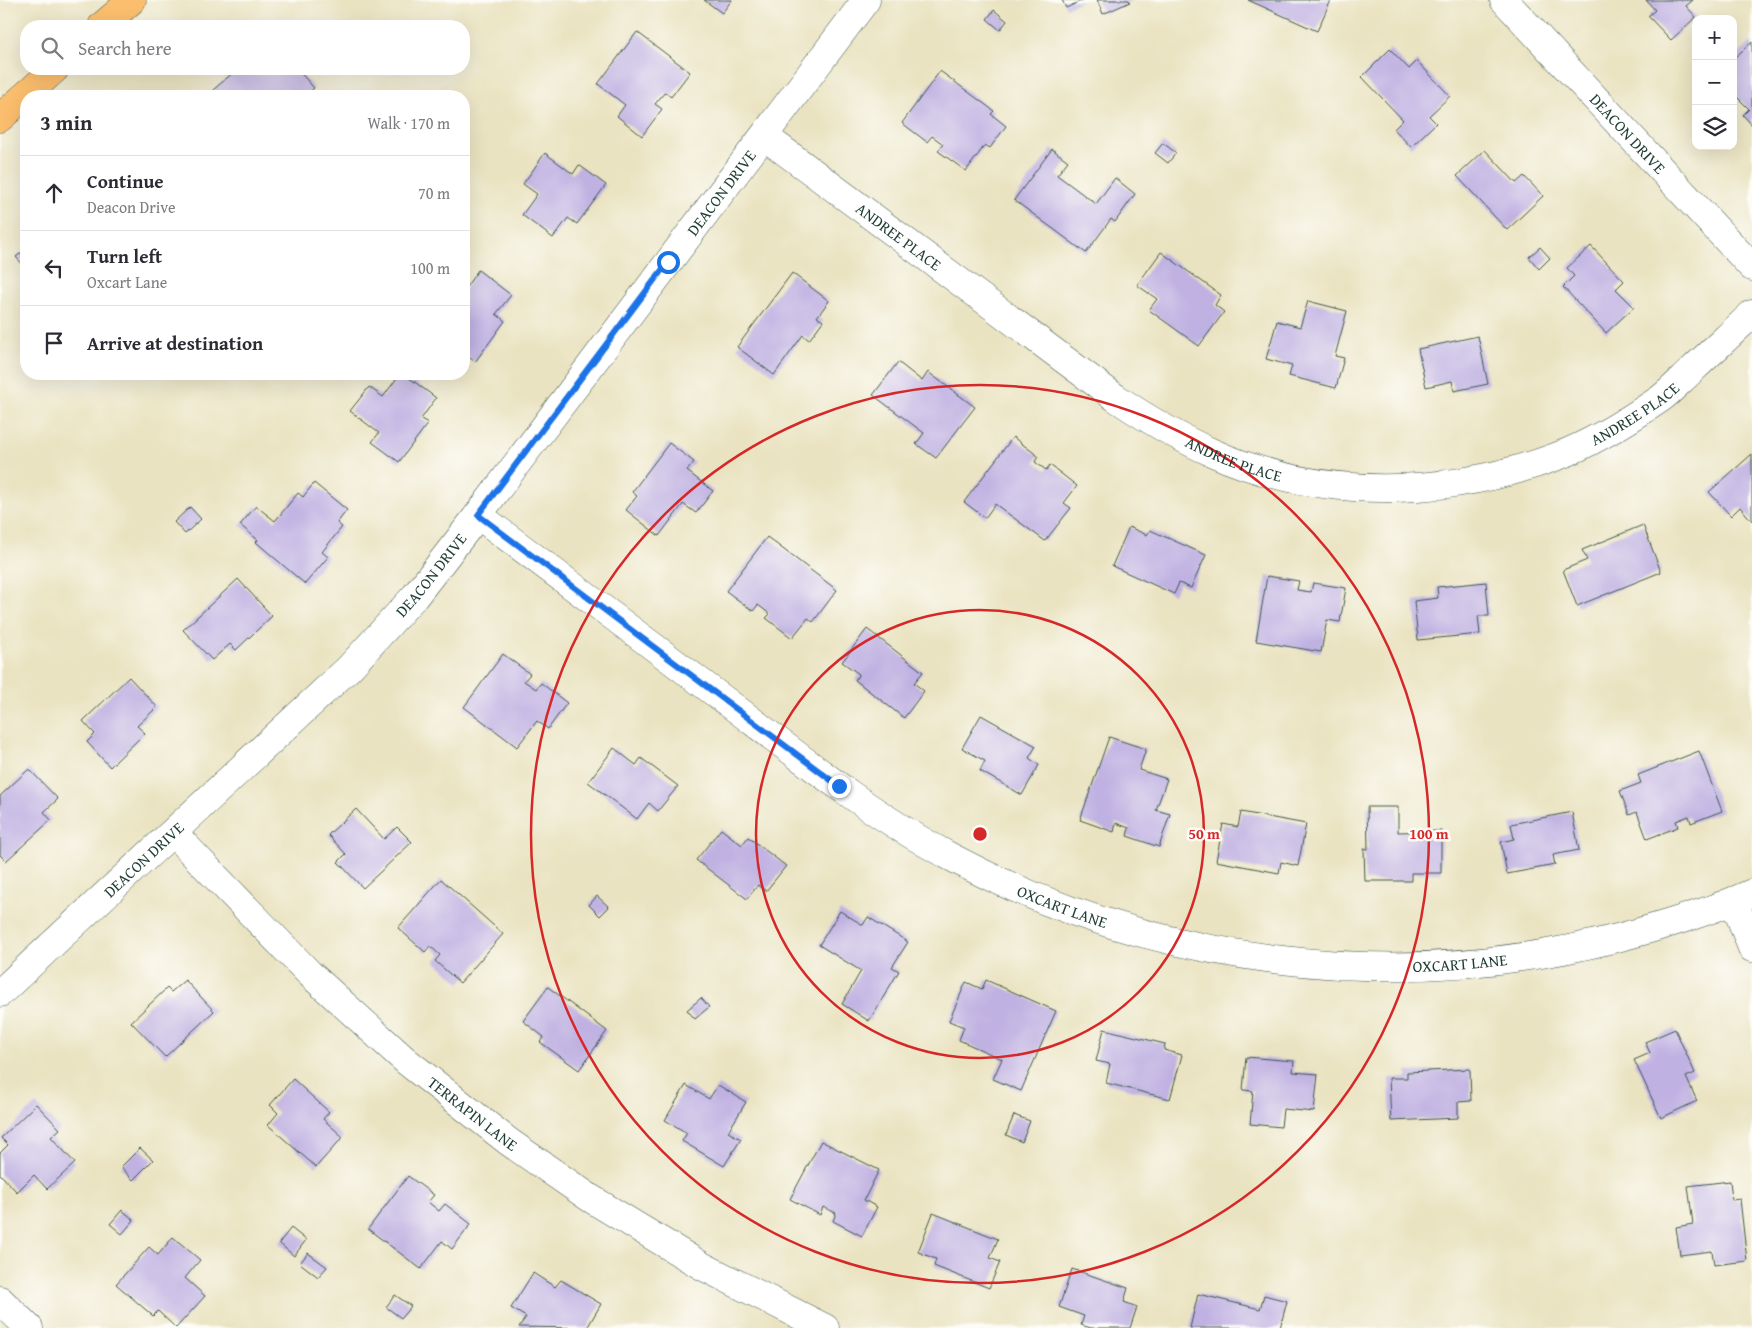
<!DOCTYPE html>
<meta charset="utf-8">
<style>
:root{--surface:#fff;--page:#f7f7f7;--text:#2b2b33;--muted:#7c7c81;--line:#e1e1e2}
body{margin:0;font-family:"Gentium Book Plus",serif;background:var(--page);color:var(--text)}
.controls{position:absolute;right:15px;top:15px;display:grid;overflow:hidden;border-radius:10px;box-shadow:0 5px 20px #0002}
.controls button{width:45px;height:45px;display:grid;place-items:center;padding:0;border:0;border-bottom:1px solid var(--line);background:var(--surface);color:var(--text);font:25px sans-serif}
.stop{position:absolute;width:15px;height:15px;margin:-11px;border:4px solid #1a73e8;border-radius:50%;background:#fff}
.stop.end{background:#1a73e8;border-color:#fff;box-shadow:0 1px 5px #0008}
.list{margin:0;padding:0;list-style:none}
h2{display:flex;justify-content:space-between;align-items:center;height:65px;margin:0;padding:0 20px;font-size:21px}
h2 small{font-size:16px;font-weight:400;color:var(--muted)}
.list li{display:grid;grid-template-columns:32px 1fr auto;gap:15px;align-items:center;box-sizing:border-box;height:75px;padding:0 20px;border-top:1px solid var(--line)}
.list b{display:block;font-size:19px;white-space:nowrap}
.list p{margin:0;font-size:16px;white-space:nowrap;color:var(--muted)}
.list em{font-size:16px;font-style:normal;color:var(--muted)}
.icon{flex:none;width:28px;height:28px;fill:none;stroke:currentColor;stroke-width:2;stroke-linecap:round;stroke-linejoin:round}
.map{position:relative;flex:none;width:1752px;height:1328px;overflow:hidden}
.search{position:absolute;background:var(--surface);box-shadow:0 5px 20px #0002;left:20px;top:20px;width:450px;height:55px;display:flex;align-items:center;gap:12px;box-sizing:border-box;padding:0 18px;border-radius:20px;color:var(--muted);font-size:19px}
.panel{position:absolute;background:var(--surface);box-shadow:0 5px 20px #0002;left:20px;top:90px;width:450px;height:290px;border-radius:20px}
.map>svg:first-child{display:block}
</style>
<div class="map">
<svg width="1752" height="1328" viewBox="0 0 1752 1328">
<rect width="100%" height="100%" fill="#fdfcf7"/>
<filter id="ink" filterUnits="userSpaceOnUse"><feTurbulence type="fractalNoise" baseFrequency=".02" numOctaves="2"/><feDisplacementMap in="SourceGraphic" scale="10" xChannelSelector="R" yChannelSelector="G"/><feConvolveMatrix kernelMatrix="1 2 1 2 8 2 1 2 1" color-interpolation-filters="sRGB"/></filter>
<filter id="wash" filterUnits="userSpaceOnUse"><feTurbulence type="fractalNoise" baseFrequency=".0096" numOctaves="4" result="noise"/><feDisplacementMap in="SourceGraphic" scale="20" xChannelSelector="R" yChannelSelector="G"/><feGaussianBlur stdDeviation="1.12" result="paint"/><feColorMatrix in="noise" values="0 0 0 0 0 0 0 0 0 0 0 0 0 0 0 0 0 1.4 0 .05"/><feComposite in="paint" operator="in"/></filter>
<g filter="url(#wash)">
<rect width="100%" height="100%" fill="#eae3c1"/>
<g id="blocks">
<g fill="#bfb1e2">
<path d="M704 0H732L722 13Z"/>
<path d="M1062 0H1083L1066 8Z"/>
<path d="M1097 0H1129L1130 2 1103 14Z"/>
<path d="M1248 0H1331L1317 31Z"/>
<path d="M1646 0H1693L1686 6 1696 17 1671 40 1648 16 1655 10Z"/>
<path d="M994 10 1007 21 1000 30 987 19Z"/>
<path d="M637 32 690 72 671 97 665 92 655 104 662 109 642 136 617 116 625 105 598 84Z"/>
<path d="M1752 42V125L1743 115 1749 109 1738 98 1733 103V59Z"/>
<path d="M1390 49 1409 69 1417 61 1450 96 1429 116 1436 123 1411 147 1394 129 1403 120 1362 77Z"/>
<path d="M233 69H297L314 88 305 96H283L280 93 276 96H219L213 90 235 71Z"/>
<path d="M940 71 994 111 991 114 1006 126 990 148 985 145 966 171 938 151 943 144 932 136 927 142 902 123Z"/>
<path d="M1163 143 1176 153 1168 163 1155 153Z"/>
<path d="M1052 149 1068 161 1057 175 1096 204 1115 178 1135 194 1115 222 1111 219 1086 253 1014 200Z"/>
<path d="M1485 150 1516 183 1524 176 1543 196 1507 230 1457 176Z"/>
<path d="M545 153 573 174 579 165 606 185 577 224 568 218 553 238 522 215 537 194 523 184Z"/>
<path d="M1591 246 1624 281 1616 289 1634 307 1606 333 1563 287 1574 276 1567 268Z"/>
<path d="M1540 247 1550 258 1539 269 1529 257Z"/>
<path d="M26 249V268L16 257Z"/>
<path d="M1161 252 1221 295 1215 305 1224 312 1199 346 1149 310 1157 299 1137 285Z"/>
<path d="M478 270 511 295 496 314 505 321 475 362 464 353V290Z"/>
<path d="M792 273 829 301 817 317 823 321 809 340 803 335 774 375 737 347Z"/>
<path d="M1308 301 1347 311 1335 356 1344 358 1336 388 1289 376 1292 366 1266 359 1277 321 1300 327Z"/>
<path d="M1478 336 1488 384 1454 391 1452 381 1426 387 1418 349Z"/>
<path d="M898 362 922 381 928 372 975 407 936 458 916 444 924 433 873 395Z"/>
<path d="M400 374H404L436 398 421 419 428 423 399 462 372 442 379 433 350 411 369 387 383 397Z"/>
<path d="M1013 437 1038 456 1035 462 1046 470 1050 465 1077 486 1064 503 1071 508 1045 541 995 504 985 518 964 502Z"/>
<path d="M669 443 694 462 687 471 713 491 696 513 683 504 659 536 626 510 637 496 632 492Z"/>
<path d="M1752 454V521L1740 507 1731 516 1709 492Z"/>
<path d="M314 483 347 510 337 523 342 527 322 552 328 557 305 584 256 542 258 540 240 525 256 506 275 521 298 493 303 497Z"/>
<path d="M190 507 201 519 185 534 174 522Z"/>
<path d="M1643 525 1661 572 1577 606 1563 570 1587 560 1582 550Z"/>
<path d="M1129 527 1147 535 1150 530 1206 555 1191 588 1179 583 1174 594 1112 566Z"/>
<path d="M767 537 837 590 813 622 808 618 792 638 766 618 770 614 758 605 753 611 726 591Z"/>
<path d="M1267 576 1299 581 1297 590 1311 592 1313 583 1346 588 1340 622 1327 620 1321 652 1256 641Z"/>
<path d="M238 579 272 616 236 650 230 644 212 660 183 630Z"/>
<path d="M1486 582 1489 616H1478L1480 634 1418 640 1414 601 1438 598 1437 587Z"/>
<path d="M867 629 923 672 914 683 924 691 904 718 855 680 859 674 842 662Z"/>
<path d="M503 654 530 674 524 681 536 689 541 683 567 703 548 729 537 721 517 747 464 707Z"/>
<path d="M129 677 157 707 137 726 145 733 110 767 87 742 95 734 83 721Z"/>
<path d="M981 715 1036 746 1029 758 1039 765 1022 795 980 771 985 761 962 748Z"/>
<path d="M1109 737 1146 749 1139 770 1167 779 1156 810 1170 814 1159 847 1127 836 1129 828 1116 823 1114 832 1080 820Z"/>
<path d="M614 748 636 765 641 758 678 786 658 811 649 803 637 819 588 782Z"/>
<path d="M1699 751 1722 811 1691 823 1689 816 1676 821 1678 827 1647 839 1637 812 1629 815 1620 791 1641 783 1638 775Z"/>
<path d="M29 769 58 799 44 812 51 820 6 861 0 855V796Z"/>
<path d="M1367 807H1398V832L1441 831V873H1411V881H1365L1364 849H1368Z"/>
<path d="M356 809 384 839 397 827 412 842 363 888 338 862 346 854 328 835Z"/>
<path d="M1241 812 1306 824 1298 866 1281 862 1279 873 1216 861 1223 824 1238 827Z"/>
<path d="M1572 812 1579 850 1553 855 1555 865 1507 874 1501 842 1514 839 1511 824Z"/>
<path d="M721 829 742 845 748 837 786 866 766 891 758 885 747 899 696 860Z"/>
<path d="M441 879 503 934 460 983 435 961 440 955 430 946 425 952 398 928Z"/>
<path d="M597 896 609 907 600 916 589 905Z"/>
<path d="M840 911 863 925 868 917 908 942 892 967 899 971 869 1021 842 1004 861 971 819 945Z"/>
<path d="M185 980 214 1011 165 1057 131 1022 167 988 171 992Z"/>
<path d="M986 980 1056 1011 1021 1091 993 1079 1002 1059 959 1040 964 1027 949 1021 966 982 982 989Z"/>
<path d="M548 987 607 1031 579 1070 540 1042 544 1037 523 1021Z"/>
<path d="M701 998 709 1007 695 1019 687 1010Z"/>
<path d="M1104 1029 1165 1044 1164 1050 1182 1055 1170 1099 1106 1083 1110 1064 1096 1061Z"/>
<path d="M1675 1029 1695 1073 1686 1077 1697 1101 1661 1118 1634 1060 1650 1053 1645 1042Z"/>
<path d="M1246 1057 1294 1061 1293 1072 1318 1074 1314 1112 1283 1109 1281 1127 1250 1124 1253 1091 1243 1090Z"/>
<path d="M1470 1069 1471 1101 1458 1102V1118L1391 1121 1389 1078H1407V1072Z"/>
<path d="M293 1079 329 1112 323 1119 343 1137 316 1167 268 1125 278 1113 270 1105Z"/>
<path d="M686 1085 709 1099 718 1085 746 1102 728 1132 741 1139 724 1166 682 1141 687 1133 665 1120Z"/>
<path d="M36 1104 60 1129 51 1137 75 1163 47 1189 34 1175 17 1192 0 1174V1153L8 1145 1 1138Z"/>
<path d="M1014 1115 1030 1121 1022 1142 1006 1135Z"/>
<path d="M821 1141 879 1170 864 1200 877 1207 862 1236 833 1221 836 1213 823 1207 820 1215 790 1199Z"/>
<path d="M140 1148 153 1160 133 1180 121 1167Z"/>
<path d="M408 1176 434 1195 428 1202 439 1211 445 1204 471 1224 452 1249 442 1241 421 1269 368 1229Z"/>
<path d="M1730 1181 1732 1200 1740 1199 1747 1261 1714 1265 1712 1251 1680 1255 1676 1227 1693 1224 1688 1186Z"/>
<path d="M122 1210 134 1220 122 1234 110 1224Z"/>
<path d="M933 1213 998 1239 990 1258 1000 1262 989 1288 934 1266 936 1259 918 1252Z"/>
<path d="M291 1228 306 1240 294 1256 279 1243Z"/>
<path d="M173 1237 200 1260 185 1278 205 1296 176 1328 158 1311 153 1316 116 1284 149 1247 158 1255Z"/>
<path d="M308 1253 327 1267 318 1277 300 1263Z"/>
<path d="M1072 1269 1128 1288 1124 1302 1137 1307 1130 1328H1091L1081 1325 1084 1316 1059 1307Z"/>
<path d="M533 1273 555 1287 561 1280 601 1304 587 1328 519 1327 526 1317 511 1308Z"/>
<path d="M1198 1294 1260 1309 1264 1295 1287 1301 1280 1328H1190Z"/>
<path d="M395 1295 411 1306 401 1318 386 1307Z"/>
</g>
</g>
</g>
<g filter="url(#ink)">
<use href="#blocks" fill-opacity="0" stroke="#3d5649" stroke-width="1"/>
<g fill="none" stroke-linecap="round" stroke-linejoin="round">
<defs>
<g id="minor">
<path id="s1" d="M1504 0 1752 267"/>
<path id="s2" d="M764 136 1116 398C1146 418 1177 437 1211 452 1320 501 1447 498 1558 456 1593 443 1629 420 1660 399 1671 391 1681 380 1691 371 1711 352 1732 333 1752 314"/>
<path id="s3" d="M478 515C565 580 652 646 739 711 807 763 874 816 949 856 1152 965 1395 995 1617 938 1663 926 1709 912 1752 893"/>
<path id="s4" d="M173 833 309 973 406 1061 509 1142 590 1198 702 1266 825 1328"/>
<path d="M1734 901 1752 948"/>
<path id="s5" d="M0 993 349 668 415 596 478 515 866 0"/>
<path d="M0 1300 29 1328"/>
</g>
<g id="major">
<path d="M102 26 132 0"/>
<path d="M0 118 55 69"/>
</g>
</defs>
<use href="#minor" stroke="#3d5649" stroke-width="29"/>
<use href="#major" stroke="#3d5649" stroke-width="29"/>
<use href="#minor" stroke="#fff" stroke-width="28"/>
<use href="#major" stroke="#fbbe6e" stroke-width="28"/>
</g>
</g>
<g fill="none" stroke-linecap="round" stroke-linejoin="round" filter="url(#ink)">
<path stroke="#1a73e8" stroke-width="6" d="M668 262 478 515 839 786"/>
</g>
<g fill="none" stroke="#d62828" stroke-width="2.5">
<circle cx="980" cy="834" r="224"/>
<circle cx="980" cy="834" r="449"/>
</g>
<g text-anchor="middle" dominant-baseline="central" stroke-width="5" stroke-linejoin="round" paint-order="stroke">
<g font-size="16" fill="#1f3d34" stroke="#fdfcf7">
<text stroke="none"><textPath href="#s1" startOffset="182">DEACON DRIVE</textPath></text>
<text stroke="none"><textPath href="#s5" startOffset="1081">DEACON DRIVE</textPath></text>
<text stroke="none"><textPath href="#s2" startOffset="168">ANDREE PLACE</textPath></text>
<text stroke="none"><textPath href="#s2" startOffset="992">ANDREE PLACE</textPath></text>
<text stroke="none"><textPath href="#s2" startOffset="572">ANDREE PLACE</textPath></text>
<text stroke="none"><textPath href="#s5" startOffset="601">DEACON DRIVE</textPath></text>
<text stroke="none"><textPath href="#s5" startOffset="196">DEACON DRIVE</textPath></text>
<text stroke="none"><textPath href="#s3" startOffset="706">OXCART LANE</textPath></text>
<text stroke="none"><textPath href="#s3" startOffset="1111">OXCART LANE</textPath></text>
<text stroke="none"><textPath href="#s4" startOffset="411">TERRAPIN LANE</textPath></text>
</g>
</g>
<circle cx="980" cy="834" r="8" fill="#d62828" stroke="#fdfcf7" stroke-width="2.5"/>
<g font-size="15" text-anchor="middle" font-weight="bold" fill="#d62828" stroke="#fdfcf7" stroke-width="5" stroke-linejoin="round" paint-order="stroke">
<text x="1204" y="839">50 m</text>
<text x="1429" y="839">100 m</text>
</g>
</svg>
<div class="controls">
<button>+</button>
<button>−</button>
<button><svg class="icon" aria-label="layers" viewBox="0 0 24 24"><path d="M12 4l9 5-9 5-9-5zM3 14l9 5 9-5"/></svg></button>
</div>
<div class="stop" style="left:668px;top:262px"></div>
<div class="stop end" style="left:839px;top:786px"></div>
<div class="search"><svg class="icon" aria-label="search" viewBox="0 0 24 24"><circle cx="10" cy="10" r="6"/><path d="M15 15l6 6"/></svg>Search here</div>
<section class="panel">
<h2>3 min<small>Walk · 170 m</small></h2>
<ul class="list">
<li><svg class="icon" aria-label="ahead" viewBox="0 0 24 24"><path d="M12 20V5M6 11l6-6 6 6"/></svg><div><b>Continue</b><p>Deacon Drive</p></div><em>70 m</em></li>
<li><svg class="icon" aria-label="left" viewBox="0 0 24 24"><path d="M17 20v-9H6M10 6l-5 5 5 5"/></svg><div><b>Turn left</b><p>Oxcart Lane</p></div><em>100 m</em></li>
<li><svg class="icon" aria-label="arrive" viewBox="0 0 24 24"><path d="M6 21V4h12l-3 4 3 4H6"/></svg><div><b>Arrive at destination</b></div></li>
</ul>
</section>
</div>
